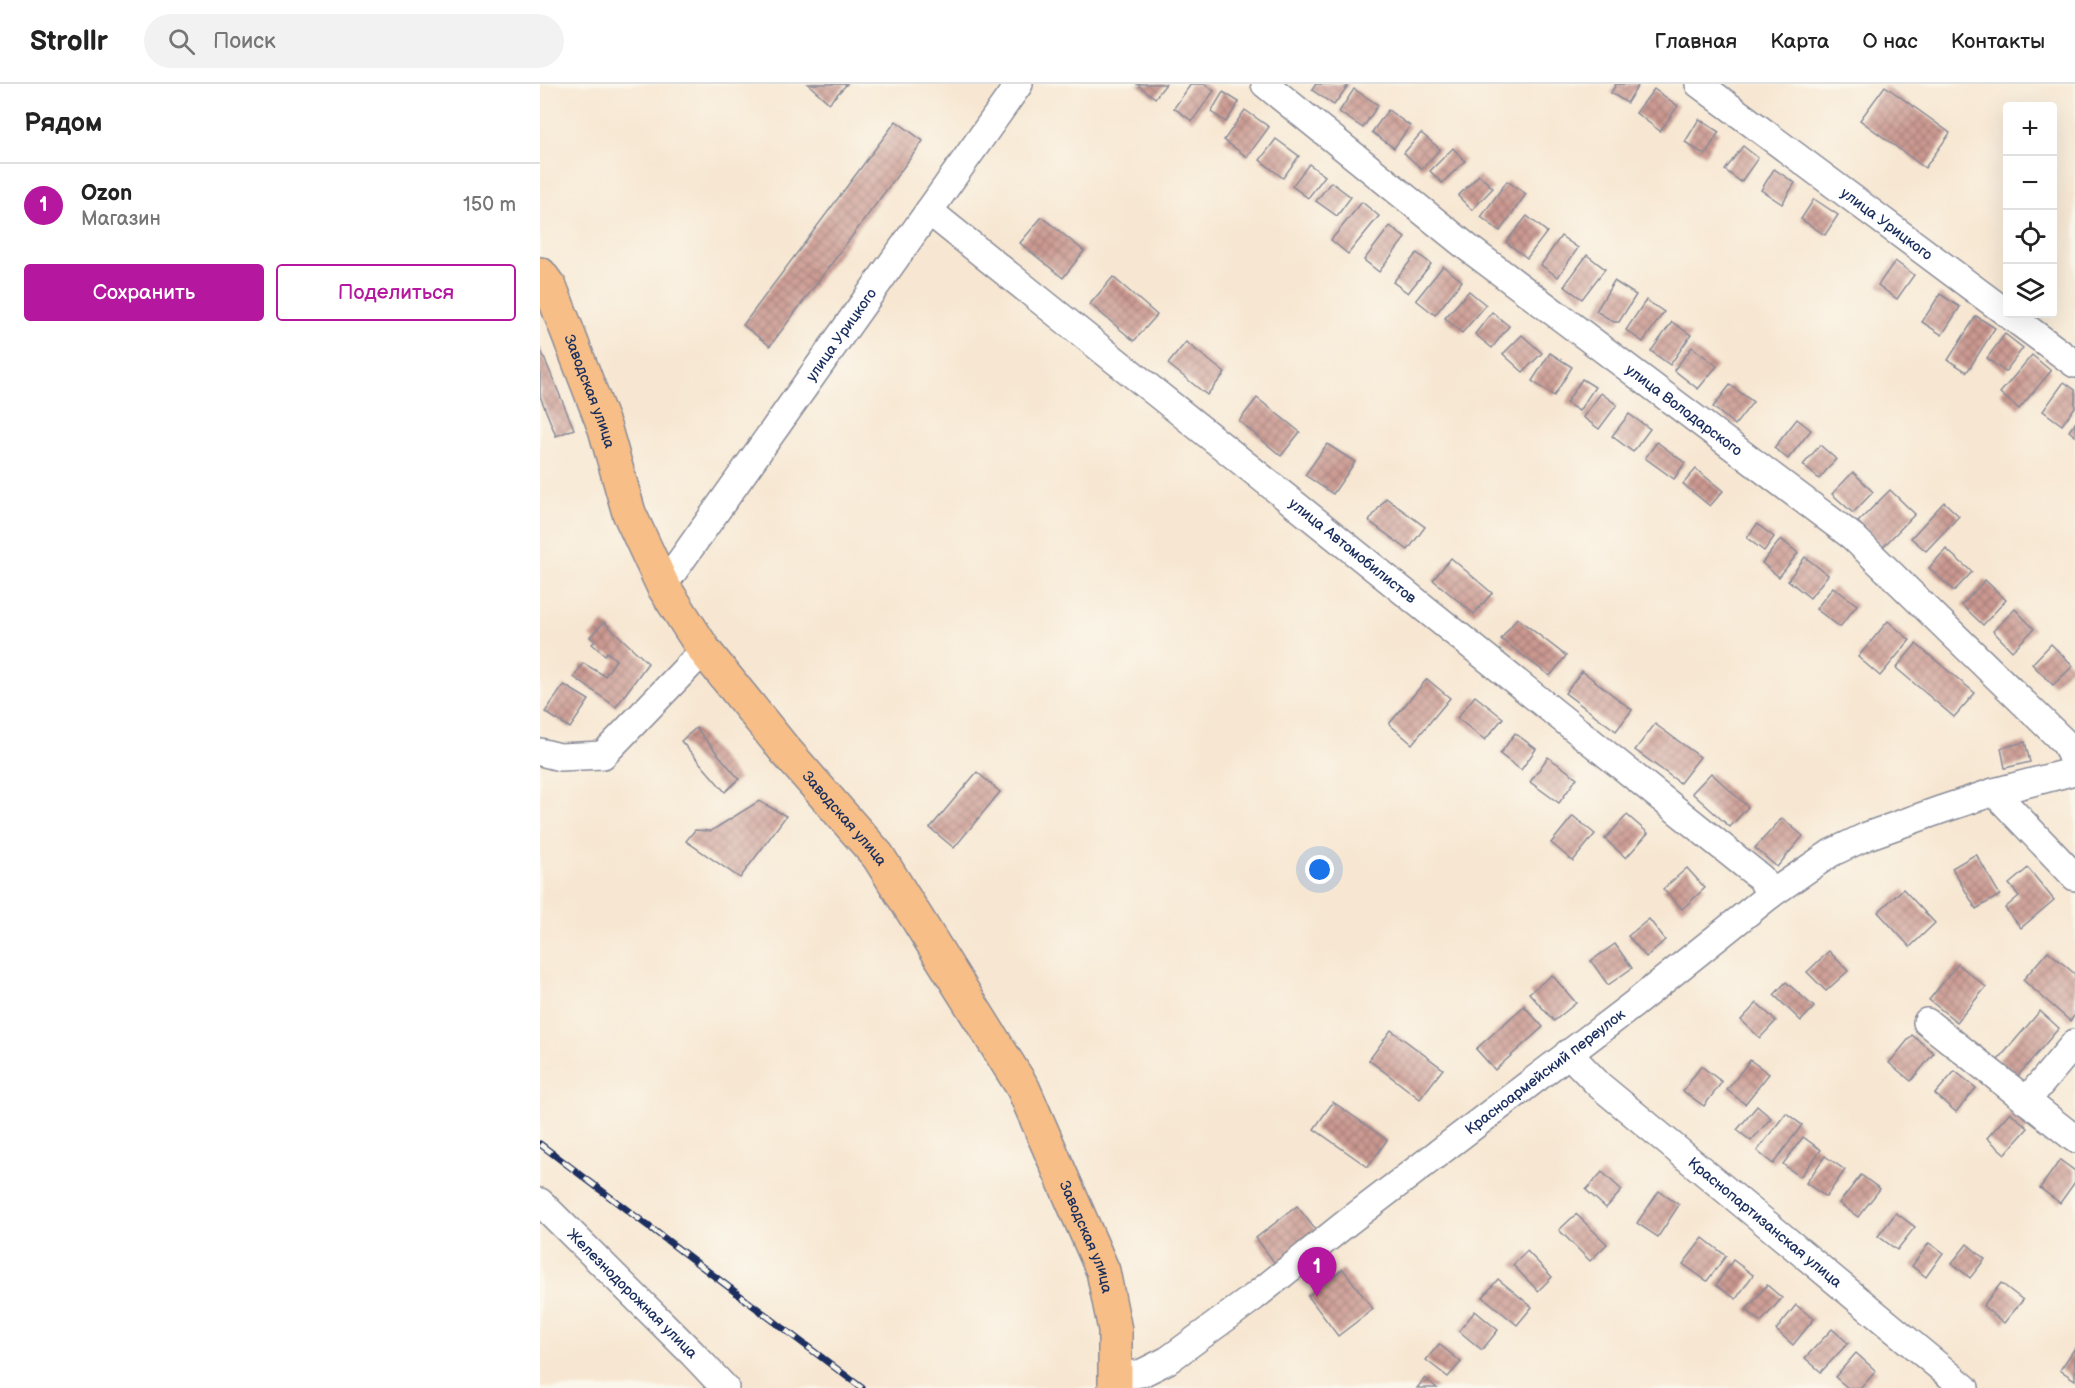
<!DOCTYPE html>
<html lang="ru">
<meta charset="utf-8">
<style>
:root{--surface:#fff;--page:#f2f2f2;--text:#222;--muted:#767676;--line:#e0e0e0;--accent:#b5179e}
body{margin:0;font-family:"Balsamiq Sans",sans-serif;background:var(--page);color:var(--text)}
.controls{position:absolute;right:18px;top:18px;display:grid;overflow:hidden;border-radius:6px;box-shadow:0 6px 24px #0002}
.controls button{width:54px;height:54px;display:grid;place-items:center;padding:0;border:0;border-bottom:2px solid var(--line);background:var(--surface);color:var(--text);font:30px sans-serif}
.you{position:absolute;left:780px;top:786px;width:21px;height:21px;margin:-15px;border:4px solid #fff;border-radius:50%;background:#1a73e8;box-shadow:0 0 0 9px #1a73e833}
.badge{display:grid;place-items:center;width:39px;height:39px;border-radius:50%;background:var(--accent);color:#fff;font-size:20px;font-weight:700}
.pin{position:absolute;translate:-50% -50px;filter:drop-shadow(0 2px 3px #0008)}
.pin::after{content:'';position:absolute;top:32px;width:21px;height:18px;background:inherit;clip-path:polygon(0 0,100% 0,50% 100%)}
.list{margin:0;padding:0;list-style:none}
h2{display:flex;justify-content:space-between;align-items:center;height:78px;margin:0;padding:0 24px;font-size:26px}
h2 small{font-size:20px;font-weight:400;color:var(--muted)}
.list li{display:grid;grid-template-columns:39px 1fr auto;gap:18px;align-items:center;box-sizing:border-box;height:84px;padding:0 24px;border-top:2px solid var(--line)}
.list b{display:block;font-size:22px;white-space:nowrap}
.list p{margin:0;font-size:20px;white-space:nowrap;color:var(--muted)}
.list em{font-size:20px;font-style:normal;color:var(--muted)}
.actions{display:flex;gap:12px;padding:18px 24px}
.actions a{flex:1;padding:14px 0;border:2px solid var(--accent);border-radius:6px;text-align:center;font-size:21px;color:var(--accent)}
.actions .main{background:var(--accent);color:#fff}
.icon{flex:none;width:33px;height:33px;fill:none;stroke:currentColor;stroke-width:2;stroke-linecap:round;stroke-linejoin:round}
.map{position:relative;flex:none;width:1535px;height:1304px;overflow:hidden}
header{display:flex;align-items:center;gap:36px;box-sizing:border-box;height:84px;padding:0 30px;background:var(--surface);border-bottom:2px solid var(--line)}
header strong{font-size:28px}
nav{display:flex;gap:33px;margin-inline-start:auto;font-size:21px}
.search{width:420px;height:54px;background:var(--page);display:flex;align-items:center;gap:15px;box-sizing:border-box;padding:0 21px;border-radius:33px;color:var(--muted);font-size:22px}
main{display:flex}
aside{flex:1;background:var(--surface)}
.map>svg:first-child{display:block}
</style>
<header>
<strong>Strollr</strong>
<div class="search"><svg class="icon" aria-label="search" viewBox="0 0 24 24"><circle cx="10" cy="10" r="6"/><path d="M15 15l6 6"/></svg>Поиск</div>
<nav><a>Главная</a><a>Карта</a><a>О нас</a><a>Контакты</a></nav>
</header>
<main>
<aside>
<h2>Рядом<small></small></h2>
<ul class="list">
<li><span class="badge">1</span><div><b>Ozon</b><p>Магазин</p></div><em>150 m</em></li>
</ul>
<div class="actions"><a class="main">Сохранить</a><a>Поделиться</a></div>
</aside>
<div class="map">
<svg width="1535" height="1304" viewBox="0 0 1535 1304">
<defs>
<pattern id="building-cross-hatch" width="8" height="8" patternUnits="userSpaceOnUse" patternTransform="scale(1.5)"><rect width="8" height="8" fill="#cb9990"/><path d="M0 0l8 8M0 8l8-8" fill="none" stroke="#a47d79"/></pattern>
</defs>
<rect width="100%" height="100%" fill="#fbf7ec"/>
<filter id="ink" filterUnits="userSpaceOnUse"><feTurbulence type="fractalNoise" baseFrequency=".0167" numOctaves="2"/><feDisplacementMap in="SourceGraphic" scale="12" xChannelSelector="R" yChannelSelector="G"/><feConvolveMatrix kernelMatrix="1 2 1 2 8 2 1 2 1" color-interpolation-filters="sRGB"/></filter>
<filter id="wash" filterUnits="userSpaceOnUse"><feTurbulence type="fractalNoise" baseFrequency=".008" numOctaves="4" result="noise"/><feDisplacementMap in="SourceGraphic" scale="24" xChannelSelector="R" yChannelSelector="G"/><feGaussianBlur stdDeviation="1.35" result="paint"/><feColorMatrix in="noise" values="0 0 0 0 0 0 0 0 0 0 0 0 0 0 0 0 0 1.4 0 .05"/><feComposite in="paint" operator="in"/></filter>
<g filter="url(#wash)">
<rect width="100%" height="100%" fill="#f7e7d2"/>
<g id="blocks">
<g fill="url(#building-cross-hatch)">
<path d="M268 0H307L289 19Z"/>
<path d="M597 0H626L615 14Z"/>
<path d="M651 0H665L674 7 652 37 634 24Z"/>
<path d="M776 0H809L794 21 772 6Z"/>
<path d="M1076 0H1099L1087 19 1071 9Z"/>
<path d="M1345 2 1410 49 1385 84 1320 36Z"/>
<path d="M814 5 838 21 823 44 799 28Z"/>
<path d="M1114 5 1138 22 1120 47 1096 29Z"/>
<path d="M683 8 699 18 686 38 671 28Z"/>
<path d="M705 26 729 43 707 73 684 56Z"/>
<path d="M848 26 870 42 854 64 832 48Z"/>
<path d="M1159 35 1179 48 1165 71 1145 58Z"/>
<path d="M356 37 383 57 230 262 203 241Z"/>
<path d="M881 49 900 65 882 85 864 69Z"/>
<path d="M736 55 759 72 743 94 720 76Z"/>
<path d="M1203 62 1218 74 1201 98 1185 86Z"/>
<path d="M913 64 925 77 902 99 890 87Z"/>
<path d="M769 80 785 92 768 114 752 102Z"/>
<path d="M1234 85 1255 99 1242 120 1221 106Z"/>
<path d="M939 91 953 104 932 126 918 112Z"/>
<path d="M967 97 986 110 960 147 941 133Z"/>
<path d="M791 98 811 113 797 132 776 117Z"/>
<path d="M1274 115 1298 131 1285 151 1261 135Z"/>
<path d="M822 118 839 132 808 170 791 156Z"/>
<path d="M987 132 1007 148 987 174 966 158Z"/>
<path d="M502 133 544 167 523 194 480 159Z"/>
<path d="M850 142 865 154 839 188 824 176Z"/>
<path d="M1021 152 1038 164 1018 193 1001 181Z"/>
<path d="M877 169 891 180 868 209 853 198Z"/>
<path d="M1047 171 1065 185 1042 215 1024 202Z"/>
<path d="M1355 177 1374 191 1357 215 1338 201Z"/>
<path d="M903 182 922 197 895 231 876 216Z"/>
<path d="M573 193 617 231 594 257 550 220Z"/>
<path d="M1074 197 1096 211 1079 238H1074L1056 227Z"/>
<path d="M929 207 946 221 922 249 905 234Z"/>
<path d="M1400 210 1420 223 1402 251 1382 238Z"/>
<path d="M1106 216 1124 228 1103 258 1086 246Z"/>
<path d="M952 228 969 242 952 264 935 250Z"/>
<path d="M1436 232 1455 244 1427 288 1408 276Z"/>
<path d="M1132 238 1151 251 1130 281 1111 267Z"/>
<path d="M1465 250 1483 264 1465 288 1447 274Z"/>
<path d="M982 251 1002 269 983 288 963 270Z"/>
<path d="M646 258 685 289 667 311 628 280Z"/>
<path d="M1152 263 1177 282 1158 305 1134 286Z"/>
<path d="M0 264 34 345 16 352 0 312Z"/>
<path d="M1010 269 1032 283 1014 312 992 297Z"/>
<path d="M1492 271 1511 287 1479 325 1460 309Z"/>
<path d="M1042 295 1055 303 1039 327 1026 319Z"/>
<path d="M1524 298 1535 306V323L1522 341 1503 327Z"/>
<path d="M1190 301 1213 318 1195 341 1173 323Z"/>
<path d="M1061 309 1077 321 1059 345 1043 333Z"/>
<path d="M717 314 760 348 741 372 699 337Z"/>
<path d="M1089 330 1110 345 1093 368 1072 352Z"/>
<path d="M1257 335 1271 346 1248 375 1234 364Z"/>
<path d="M1535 339V352L1529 347Z"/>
<path d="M1117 358 1145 379 1134 395 1105 374Z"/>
<path d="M787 360 815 378 793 410 765 391Z"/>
<path d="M1280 361 1296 375 1279 395 1263 381Z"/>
<path d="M1156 385 1183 407 1170 422 1143 400Z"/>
<path d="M1313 388 1333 408 1313 429 1292 410Z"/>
<path d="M1350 406 1375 430 1343 463 1318 438Z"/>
<path d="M846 414 885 443 868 466 829 437Z"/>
<path d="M1404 418 1419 432 1386 467 1371 454Z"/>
<path d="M1217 440 1234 453 1224 467 1207 454Z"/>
<path d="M1241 455 1258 469 1239 493 1222 479Z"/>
<path d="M1406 465 1432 488 1414 507 1389 484Z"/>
<path d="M1265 473 1288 491 1270 514 1248 496Z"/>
<path d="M911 474 952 509 934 530 893 496Z"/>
<path d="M1445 496 1466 516 1443 541 1422 521Z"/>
<path d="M1293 503 1317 521 1300 543 1276 525Z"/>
<path d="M1475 525 1494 545 1472 567 1453 547Z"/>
<path d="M977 534 1026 572 1010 592 961 555Z"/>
<path d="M1348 537 1370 556 1340 592 1318 573Z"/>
<path d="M64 538 108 579 76 623 34 593 43 579 65 592 76 576 67 568 65 571 52 560 55 557 50 553Z"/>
<path d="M1376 560 1435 609 1414 633 1356 584Z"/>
<path d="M1511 560 1533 582 1513 601 1492 580Z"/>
<path d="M1042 587 1092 626 1076 647 1025 609Z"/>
<path d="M887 595 910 614 872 660 849 640Z"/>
<path d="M24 601 49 616 30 644 5 628Z"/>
<path d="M935 612 963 634 945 656 917 634Z"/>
<path d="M1115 640 1160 673 1140 699 1095 666Z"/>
<path d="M156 644 199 695 185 708 141 657Z"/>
<path d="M975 649 996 665 981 686 960 670Z"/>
<path d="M1485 658 1490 678 1465 684 1461 664Z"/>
<path d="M1008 673 1037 694 1019 719 990 698Z"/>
<path d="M437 688 460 708 414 764 390 744Z"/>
<path d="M1171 689 1208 723 1190 743 1152 709Z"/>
<path d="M219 717 246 732 200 794 146 757 155 746 171 747Z"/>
<path d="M1087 731 1108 749 1086 774 1065 755Z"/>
<path d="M1033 732 1055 750 1033 777 1011 759Z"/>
<path d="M1242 734 1263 752 1237 783 1215 764Z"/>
<path d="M1436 770 1460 811 1436 825 1412 784Z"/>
<path d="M1147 784 1165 804 1142 825 1123 805Z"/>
<path d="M1488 784 1514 816 1481 844 1465 824 1479 812 1469 800Z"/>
<path d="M1363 805 1395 839 1370 863 1338 828Z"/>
<path d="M1109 835 1125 856 1106 873 1088 852Z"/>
<path d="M1075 860 1092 884 1068 901 1051 877Z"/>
<path d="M1289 867 1308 887 1286 907 1267 888Z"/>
<path d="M1508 867 1535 890V931L1530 937 1483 896Z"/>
<path d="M1418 880 1446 903 1417 938 1389 916Z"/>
<path d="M1012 891 1036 919 1014 937 989 909Z"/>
<path d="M1246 898 1274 923 1261 937 1234 911Z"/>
<path d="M1217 919 1236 937 1220 954 1201 936Z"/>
<path d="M984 922 1003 943 955 986 936 965Z"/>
<path d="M1500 927 1519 944 1477 993 1458 976Z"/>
<path d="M851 946 903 985 880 1015 829 976Z"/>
<path d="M1372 951 1394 969 1371 997 1349 979Z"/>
<path d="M1210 976 1229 990 1205 1020 1187 1006Z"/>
<path d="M1161 982 1182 998 1164 1022 1143 1007Z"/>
<path d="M1415 987 1436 1004 1416 1028 1395 1010Z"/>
<path d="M793 1018 847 1056 828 1083 774 1045Z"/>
<path d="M1217 1022 1231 1034 1211 1057 1197 1046Z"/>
<path d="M1470 1028 1488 1044 1465 1070 1447 1054Z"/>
<path d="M1246 1029 1262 1041 1233 1080 1217 1067Z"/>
<path d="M1263 1053 1281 1066 1260 1093 1243 1080Z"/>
<path d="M1285 1072 1305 1086 1286 1113 1266 1099Z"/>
<path d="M1520 1076 1535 1087V1098L1520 1119 1500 1104Z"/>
<path d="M1062 1088 1082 1106 1066 1124 1046 1106Z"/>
<path d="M1321 1091 1340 1105 1318 1133 1299 1119Z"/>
<path d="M1119 1107 1139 1121 1118 1153 1097 1139Z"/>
<path d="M757 1122 778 1149 737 1182 716 1154Z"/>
<path d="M1356 1129 1375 1143 1357 1166 1338 1152Z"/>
<path d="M1036 1130 1067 1160 1050 1177 1019 1146Z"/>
<path d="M1163 1154 1186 1172 1167 1197 1143 1180Z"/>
<path d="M1389 1159 1403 1169 1386 1193 1372 1182Z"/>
<path d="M1427 1160 1445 1175 1430 1194 1412 1179Z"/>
<path d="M987 1167 1012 1193 998 1207 973 1181Z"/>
<path d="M1193 1176 1213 1191 1196 1215 1176 1201Z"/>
<path d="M803 1185 833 1225 798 1252 768 1212Z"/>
<path d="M958 1195 992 1223 977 1241 943 1213Z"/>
<path d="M1461 1199 1483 1216 1464 1239 1443 1222Z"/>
<path d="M1227 1201 1242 1214 1221 1238 1206 1226Z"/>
<path d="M1256 1221 1274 1235 1253 1261 1236 1246Z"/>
<path d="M935 1227 958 1246 942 1266 919 1247Z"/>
<path d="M1292 1245 1308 1259 1281 1288 1265 1274Z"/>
<path d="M899 1260 921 1278 908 1293 886 1276Z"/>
<path d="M1535 1264V1296L1520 1286Z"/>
<path d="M1316 1269 1336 1287 1321 1304H1308L1295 1293Z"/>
<path d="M885 1294 897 1304H877Z"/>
</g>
</g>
</g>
<g filter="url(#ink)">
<use href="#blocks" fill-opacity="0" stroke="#898b98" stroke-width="1.5"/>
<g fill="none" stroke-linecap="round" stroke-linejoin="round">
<defs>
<g id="minor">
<path id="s1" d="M725 0 927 163 1313 453 1526 660 1535 682"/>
<path id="s2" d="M1159 0 1535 280"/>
<path id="s3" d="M389 127 1221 794 1230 811"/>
<path id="s4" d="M123 502 479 0"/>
<path d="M0 668 20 673 63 671 164 566"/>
<path d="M1454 708 1535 793"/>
<path d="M1387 938 1535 1055"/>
<path id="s5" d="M1028 969 1059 1001 1425 1304"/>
<path d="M1486 1017 1535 959"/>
<path id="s6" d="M0 1118 152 1269 185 1304"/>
<path id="s7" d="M574 1293 602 1289 628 1276 714 1213 809 1137 1094 920 1230 811 1291 769 1327 752 1400 726 1454 708 1535 687"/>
</g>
<g id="major">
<path id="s8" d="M0 190 11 205 65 345 89 429 123 502 164 566 244 665 338 772 483 1004 563 1187 575 1246V1304"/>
</g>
</defs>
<use href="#minor" stroke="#898b98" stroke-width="30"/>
<use href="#major" stroke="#898b98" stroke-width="36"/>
<use href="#minor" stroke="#fff" stroke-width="27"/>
<use href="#major" stroke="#f7be87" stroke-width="33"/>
<defs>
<path id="rail" d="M0 1060 322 1304"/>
</defs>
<use href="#rail" stroke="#1b2f5e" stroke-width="7"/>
<use href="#rail" stroke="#fbf7ec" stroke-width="4.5" stroke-dasharray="14" stroke-linecap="butt"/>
</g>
</g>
<g text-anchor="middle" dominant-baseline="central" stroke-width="5" stroke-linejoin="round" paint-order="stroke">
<g font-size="15" fill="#1b2f5e" stroke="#fbf7ec">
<text stroke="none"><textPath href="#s2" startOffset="234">улица Урицкого</textPath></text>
<text stroke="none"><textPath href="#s4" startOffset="308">улица Урицкого</textPath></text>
<text stroke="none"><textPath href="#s8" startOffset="128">Заводская улица</textPath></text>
<text stroke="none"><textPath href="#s1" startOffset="531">улица Володарского</textPath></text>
<text stroke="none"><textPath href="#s3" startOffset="543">улица Автомобилистов</textPath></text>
<text stroke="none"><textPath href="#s8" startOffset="632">Заводская улица</textPath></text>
<text stroke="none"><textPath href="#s7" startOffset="532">Красноармейский переулок</textPath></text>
<text stroke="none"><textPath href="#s5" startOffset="260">Краснопартизанская улица</textPath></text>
<text stroke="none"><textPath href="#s8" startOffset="1118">Заводская улица</textPath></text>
<text stroke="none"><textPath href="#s6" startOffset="130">Железнодорожная улица</textPath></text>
</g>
</g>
</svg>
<div class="controls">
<button>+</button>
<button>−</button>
<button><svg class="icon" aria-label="locate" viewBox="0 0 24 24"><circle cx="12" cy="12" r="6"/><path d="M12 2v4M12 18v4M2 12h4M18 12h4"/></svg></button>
<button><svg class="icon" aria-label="layers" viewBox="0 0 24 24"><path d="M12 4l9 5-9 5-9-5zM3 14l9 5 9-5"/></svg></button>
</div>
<div class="you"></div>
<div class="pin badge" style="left:777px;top:1213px">1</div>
</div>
</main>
